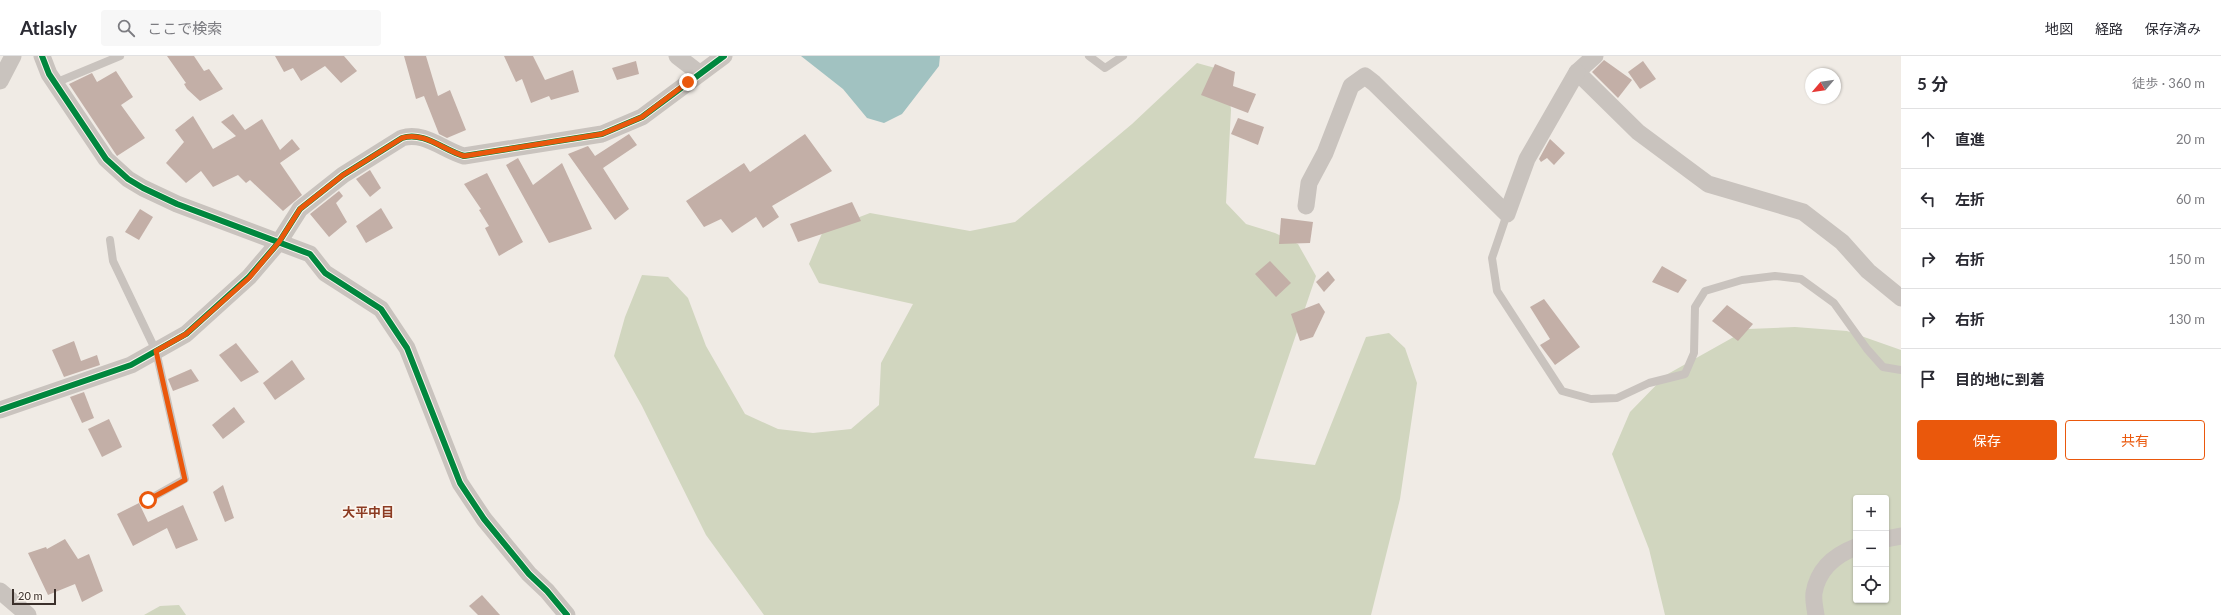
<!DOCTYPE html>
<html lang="ja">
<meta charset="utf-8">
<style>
:root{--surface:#fff;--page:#f7f7f7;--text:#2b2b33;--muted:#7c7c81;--line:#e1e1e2;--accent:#ea580c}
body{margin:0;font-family:Lato,"Noto Sans JP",sans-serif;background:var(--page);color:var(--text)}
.controls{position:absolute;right:12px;bottom:12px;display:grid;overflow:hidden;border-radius:4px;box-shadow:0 1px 3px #0004}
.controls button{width:36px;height:36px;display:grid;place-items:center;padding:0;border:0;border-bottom:1px solid var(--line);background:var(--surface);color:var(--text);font:20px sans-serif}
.compass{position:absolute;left:1805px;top:12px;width:36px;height:36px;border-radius:50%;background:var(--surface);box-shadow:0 1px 3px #0004;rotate:241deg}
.scale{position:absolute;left:12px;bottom:10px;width:44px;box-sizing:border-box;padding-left:4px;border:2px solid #3b302b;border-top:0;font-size:11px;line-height:14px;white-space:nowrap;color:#3b302b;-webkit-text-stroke:3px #fbf5ee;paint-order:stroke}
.stop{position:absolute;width:12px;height:12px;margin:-9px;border:3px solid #ea580c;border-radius:50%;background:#fff}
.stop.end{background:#ea580c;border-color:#fff;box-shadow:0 1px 4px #0008}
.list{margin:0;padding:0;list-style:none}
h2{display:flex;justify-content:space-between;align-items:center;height:52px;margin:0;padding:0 16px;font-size:17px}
h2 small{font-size:13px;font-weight:400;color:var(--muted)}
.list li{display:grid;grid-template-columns:26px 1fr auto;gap:12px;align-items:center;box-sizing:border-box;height:60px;padding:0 16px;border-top:1px solid var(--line)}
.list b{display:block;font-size:15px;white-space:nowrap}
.list em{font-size:13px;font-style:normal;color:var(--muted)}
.actions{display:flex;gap:8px;padding:12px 16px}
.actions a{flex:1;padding:9px 0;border:1px solid var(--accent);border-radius:4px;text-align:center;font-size:14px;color:var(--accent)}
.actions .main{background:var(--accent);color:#fff}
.icon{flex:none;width:22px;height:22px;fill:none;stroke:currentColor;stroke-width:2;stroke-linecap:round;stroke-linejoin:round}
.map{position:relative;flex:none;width:1901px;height:559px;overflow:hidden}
header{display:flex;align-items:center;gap:24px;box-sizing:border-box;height:56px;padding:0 20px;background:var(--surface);border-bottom:1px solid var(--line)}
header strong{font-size:19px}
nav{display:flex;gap:22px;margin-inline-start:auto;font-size:14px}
.search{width:280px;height:36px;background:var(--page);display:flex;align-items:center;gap:10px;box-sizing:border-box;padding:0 14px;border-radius:4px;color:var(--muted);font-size:15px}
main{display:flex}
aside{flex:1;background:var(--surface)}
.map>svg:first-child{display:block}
</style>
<header>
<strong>Atlasly</strong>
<div class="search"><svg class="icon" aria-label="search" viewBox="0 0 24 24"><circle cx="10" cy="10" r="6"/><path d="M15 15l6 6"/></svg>ここで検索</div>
<nav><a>地図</a><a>経路</a><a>保存済み</a></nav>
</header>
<main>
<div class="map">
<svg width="1901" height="559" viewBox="0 0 1901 559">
<rect width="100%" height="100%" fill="#f0ebe5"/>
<g fill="#d1d6bf" fill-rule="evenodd">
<path d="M1197 7 1226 15 1231 54 1226 147 1246 168 1275 177 1298 188 1316 220 1254 402 1315 409 1366 281 1389 277 1405 292 1417 327 1400 443 1371 559H764L706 479 642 350 614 300 625 261 642 219 668 221 688 242 706 290 745 358 778 373 813 377 851 373 879 349 881 307 913 248 819 227 809 208 823 175 870 157 970 175 1015 166 1132 68Z"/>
<path d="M1795 271 1847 275 1901 294V559H1665L1649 493 1612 398 1630 356 1666 319 1748 273ZM1856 442H1886V544H1856Z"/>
<path d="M179 549 186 559H144L160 550Z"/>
</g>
<path fill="#a1c2c1" d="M801 0H940L939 10 902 58 884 67 867 62 843 33Z"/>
<g fill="#c3afa7">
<path d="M167 0H194L204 15 209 13 223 33 200 45 187 33 184 28 186 27Z"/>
<path d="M275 0H344L357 15 341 27 325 10 301 25 293 12 284 16Z"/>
<path d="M404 0H426L438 40 450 34 466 74 447 82 439 78 424 40 416 43Z"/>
<path d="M504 0H533L545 24 573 14 579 36 551 44 549 40 531 47 522 23 516 26Z"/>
<path d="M1604 4 1632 24 1618 42 1592 16Z"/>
<path d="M636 5 639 18 617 24 612 12Z"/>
<path d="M1643 5 1656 23 1640 33 1628 16Z"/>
<path d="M1215 8 1235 16 1233 30 1256 38 1248 57 1201 39Z"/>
<path d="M116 15 133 41 121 49 145 82 117 100 69 28 92 17 97 26Z"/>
<path d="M233 58 245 74 262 63 280 94 292 83 300 93 280 107 302 139 283 155 250 124 246 127 238 119 213 131 201 115 186 127 166 107 184 86 175 74 193 60 213 93 236 80 221 66Z"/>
<path d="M1238 62 1264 71 1258 89 1231 78Z"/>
<path d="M629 78 637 89 603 112 629 153 615 164 568 98 588 90 595 100Z"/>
<path d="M805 78 832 115 772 150 779 161 763 172 756 161 732 177 721 163 704 171 686 145 744 107 750 116Z"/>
<path d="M1550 83 1565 97 1554 109 1547 102 1541 106 1539 103Z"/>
<path d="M518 102 533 129 562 107 592 173 549 187 506 109Z"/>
<path d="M370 114 381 132 370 141 356 123Z"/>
<path d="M487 117 523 186 499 200 485 172 489 170 479 154 481 153 464 128Z"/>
<path d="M339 135 343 140 336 147 347 166 329 181 310 158Z"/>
<path d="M852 146 861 165 798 186 790 168Z"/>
<path d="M381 152 393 172 366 187 356 170Z"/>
<path d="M140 153 153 161 139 184 125 176Z"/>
<path d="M1281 162 1313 166 1310 187 1279 188Z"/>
<path d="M1270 205 1291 227 1276 241 1255 218Z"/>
<path d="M1662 210 1687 224 1678 237 1652 226Z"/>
<path d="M1328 215 1335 224 1324 236 1316 226Z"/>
<path d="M1544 243 1580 291 1555 309 1540 289 1550 283 1530 251Z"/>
<path d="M1319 247 1325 256 1313 281 1300 285 1291 258Z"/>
<path d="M1727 249 1753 268 1738 285 1712 265Z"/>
<path d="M74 285 81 305 97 299 100 309 64 321 52 294Z"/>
<path d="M236 287 259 316 241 326 219 299Z"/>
<path d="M292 304 305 323 275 344 263 327Z"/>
<path d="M191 313 199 325 173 335 168 323Z"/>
<path d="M84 336 94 362 82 367 70 341Z"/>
<path d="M234 351 245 366 223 383 212 369Z"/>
<path d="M109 363 122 391 102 401 88 373Z"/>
<path d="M223 429 234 462 225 466 213 436Z"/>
<path d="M139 447 148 466 183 449 198 484 176 493 167 472 133 490 117 458Z"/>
<path d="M65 483 78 503 89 498 103 535 82 546 75 528 48 539 28 497 46 491 47 493Z"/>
<path d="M482 539 500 559H478L469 550Z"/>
</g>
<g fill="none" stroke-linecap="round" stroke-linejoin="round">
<g stroke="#c9c3be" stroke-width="8">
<path d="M1089 0 1105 12 1123 0"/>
<path d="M55 27 120 0"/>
<path d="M1507 158 1492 202 1497 235 1562 335 1591 343 1617 342 1649 327 1685 318 1694 297 1695 251 1705 235 1742 224 1775 220 1801 223 1834 247 1867 293 1883 311 1901 314"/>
<path d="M110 184 113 205 156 295 185 423 148 444"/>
</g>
<g stroke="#c9c3be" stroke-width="17">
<path d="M42 0 49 18 106 103 128 123 143 132 177 148 310 198 325 217 381 253 407 292 460 427 484 463 529 518 547 535 567 559"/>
<path d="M677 0 699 17"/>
<path d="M1595 0 1577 16 1638 76 1708 128 1803 156 1842 186 1868 215 1901 242"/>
<path d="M0 25 13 0"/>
<path d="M1306 150 1309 127 1325 97 1351 30 1365 20 1374 27 1507 158 1527 103 1577 16"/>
<path d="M0 354 131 309 186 278 249 221 279 186 300 153 343 119 402 82C424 75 443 94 464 100L602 78 642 61 724 0"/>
<path d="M1886 483 1901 480"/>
<path d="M0 535 28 559"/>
<path d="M1816 559C1815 552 1813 544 1814 537 1818 513 1835 499 1856 491"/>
</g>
<defs>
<g id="cycleway">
<path d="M42 0 49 18 106 103 128 123 143 132 177 148 310 198 325 217 381 253 407 292 460 427 484 463 529 518 547 535 567 559"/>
<path d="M0 354 131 309 186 278 249 221 279 186 300 153 343 119 402 82C424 75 443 94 464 100L602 78 642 61 724 0"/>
</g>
</defs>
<use href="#cycleway" stroke="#fbf5ee" stroke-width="8"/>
<use href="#cycleway" stroke="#00873e" stroke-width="6"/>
</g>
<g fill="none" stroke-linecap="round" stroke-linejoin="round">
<path stroke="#ea580c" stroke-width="5" d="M148 444 185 424 156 295 186 278 249 222 279 186 300 153 343 119 402 82C424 75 443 94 464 100L602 78 642 61 688 26"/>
</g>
<g text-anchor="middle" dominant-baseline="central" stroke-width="3.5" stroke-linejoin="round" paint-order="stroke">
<g font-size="13" font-weight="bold" fill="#8c3b22" stroke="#fbf5ee">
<text x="368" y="456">大平中目</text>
</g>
</g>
</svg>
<div class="controls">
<button>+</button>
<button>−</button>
<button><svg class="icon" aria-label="locate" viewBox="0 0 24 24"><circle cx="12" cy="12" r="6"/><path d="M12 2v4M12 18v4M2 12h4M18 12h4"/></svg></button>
</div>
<svg class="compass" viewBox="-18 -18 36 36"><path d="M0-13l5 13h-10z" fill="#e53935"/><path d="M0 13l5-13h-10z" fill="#7c7c81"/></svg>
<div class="scale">20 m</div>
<div class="stop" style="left:148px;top:444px"></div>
<div class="stop end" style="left:688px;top:26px"></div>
</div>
<aside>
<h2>5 分<small>徒歩 · 360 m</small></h2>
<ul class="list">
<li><svg class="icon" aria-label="ahead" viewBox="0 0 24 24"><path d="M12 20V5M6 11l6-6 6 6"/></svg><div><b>直進</b></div><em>20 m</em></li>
<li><svg class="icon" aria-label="left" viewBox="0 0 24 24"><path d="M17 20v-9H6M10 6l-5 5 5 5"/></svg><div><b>左折</b></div><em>60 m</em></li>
<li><svg class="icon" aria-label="right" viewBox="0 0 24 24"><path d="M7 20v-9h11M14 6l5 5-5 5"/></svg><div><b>右折</b></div><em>150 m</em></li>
<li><svg class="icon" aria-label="right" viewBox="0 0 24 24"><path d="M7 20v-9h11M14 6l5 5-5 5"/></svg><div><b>右折</b></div><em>130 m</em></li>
<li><svg class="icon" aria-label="arrive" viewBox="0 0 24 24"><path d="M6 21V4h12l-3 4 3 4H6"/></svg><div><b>目的地に到着</b></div></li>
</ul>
<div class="actions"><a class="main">保存</a><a>共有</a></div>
</aside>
</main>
